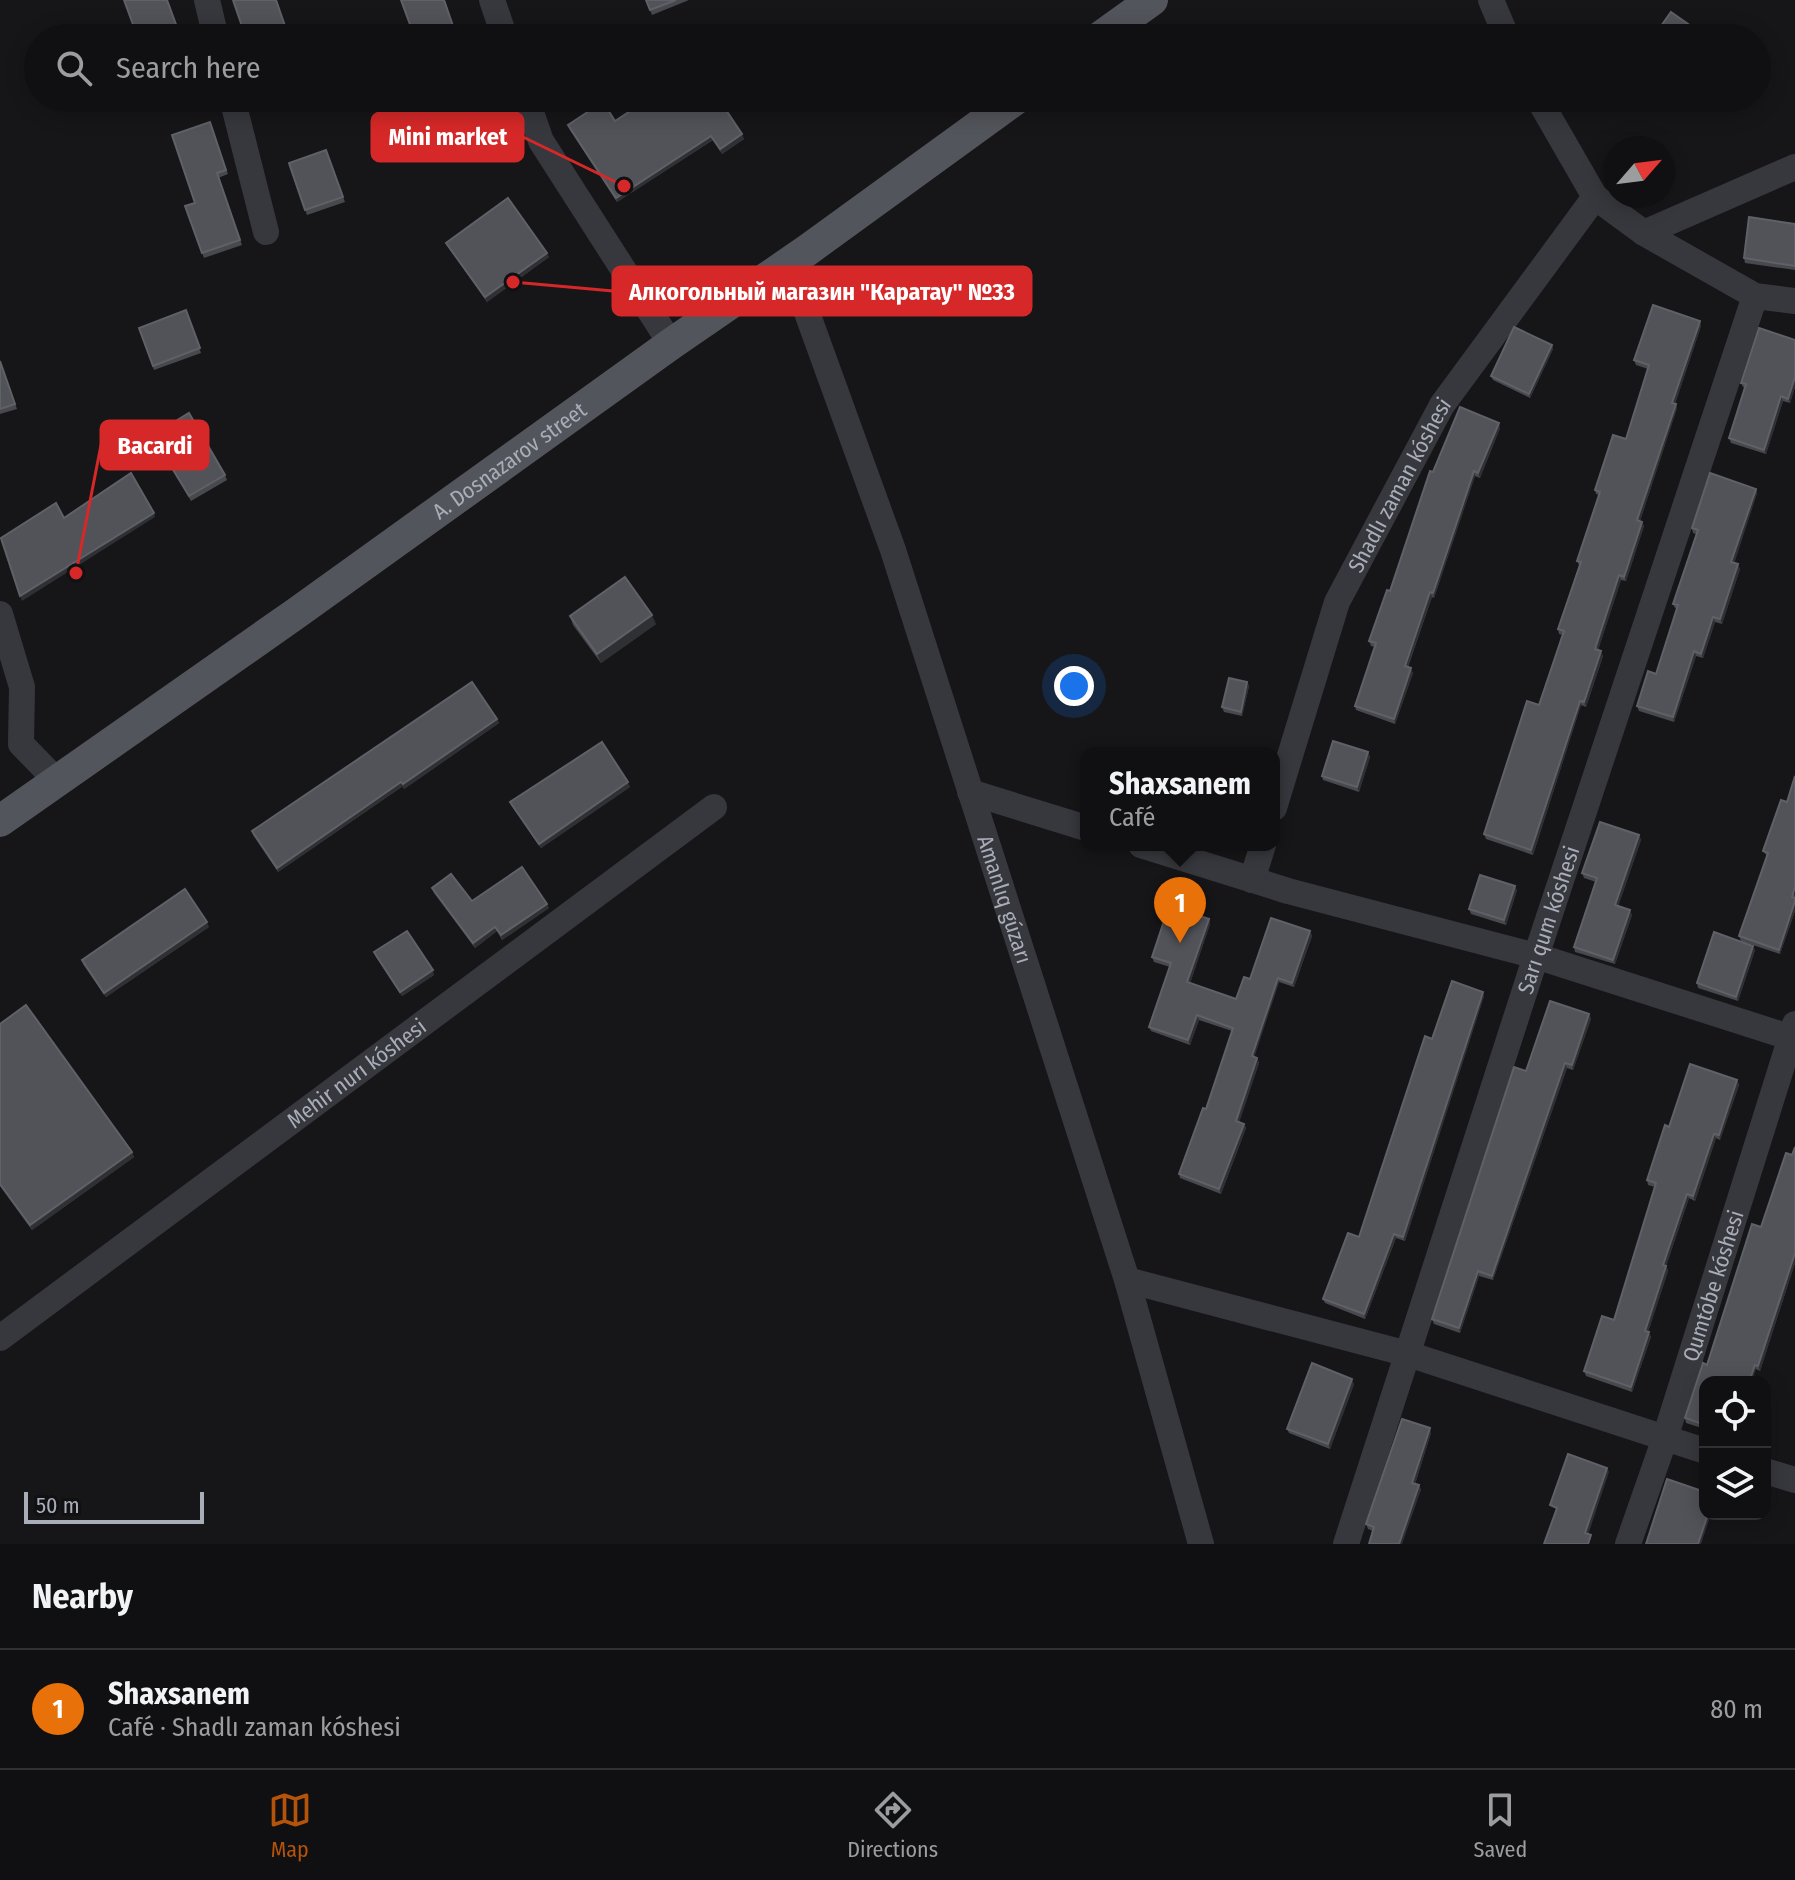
<!DOCTYPE html>
<meta charset="utf-8">
<style>
:root{--surface:#101012;--page:#1e1e20;--text:#f1f3f6;--muted:#9c9d9f;--line:#303032;--accent:#b45309}
body{margin:0;font-family:"Fira Sans Condensed",sans-serif;background:var(--page);color:var(--text)}
.controls{position:absolute;right:24px;bottom:24px;display:grid;overflow:hidden;border-radius:16px;box-shadow:0 4px 20px #0003}
.controls button{width:72px;height:72px;display:grid;place-items:center;padding:0;border:0;border-bottom:2px solid var(--line);background:var(--surface);color:var(--text);font:40px sans-serif}
.compass{position:absolute;left:1603px;top:136px;width:72px;height:72px;border-radius:50%;background:var(--surface);box-shadow:0 4px 20px #0003;rotate:62deg}
.scale{position:absolute;left:24px;bottom:20px;width:180px;box-sizing:border-box;padding-left:8px;border:4px solid #a8adb8;border-top:0;font-size:22px;line-height:28px;white-space:nowrap;color:#a8adb8;-webkit-text-stroke:6px #111113;paint-order:stroke}
.you{position:absolute;left:1074px;top:686px;width:28px;height:28px;margin:-20px;border:6px solid #fff;border-radius:50%;background:#1a73e8;box-shadow:0 0 0 12px #1a73e833}
.badge{display:grid;place-items:center;width:52px;height:52px;border-radius:50%;background:var(--accent);color:#fff;font-size:26px;font-weight:700}
.pin{position:absolute;translate:-50% -66px;filter:drop-shadow(0 2px 4px #0008)}
.pin::after{content:'';position:absolute;top:42px;width:28px;height:24px;background:inherit;clip-path:polygon(0 0,100% 0,50% 100%)}
.popup{position:absolute;left:1080px;top:747px;width:200px;height:104px;box-sizing:border-box;display:grid;place-content:center;border-radius:16px;background:var(--surface);filter:drop-shadow(0 2px 6px #0005);font-size:26px;white-space:nowrap;color:var(--muted)}
.popup b{font-size:30px;color:var(--text)}
.popup::after{content:'';position:absolute;left:50%;top:100%;margin-left:-16px;border:16px solid transparent;border-top-color:var(--surface)}
.list{margin:0;padding:0;list-style:none}
h2{display:flex;justify-content:space-between;align-items:center;height:104px;margin:0;padding:0 32px;font-size:34px}
h2 small{font-size:26px;font-weight:400;color:var(--muted)}
.list li{display:grid;grid-template-columns:52px 1fr auto;gap:24px;align-items:center;box-sizing:border-box;height:120px;padding:0 32px;border-top:2px solid var(--line)}
.list b{display:block;font-size:30px;white-space:nowrap}
.list p{margin:0;font-size:26px;white-space:nowrap;color:var(--muted)}
.list em{font-size:26px;font-style:normal;color:var(--muted)}
.icon{flex:none;width:44px;height:44px;fill:none;stroke:currentColor;stroke-width:2;stroke-linecap:round;stroke-linejoin:round}
.map{position:relative;flex:none;width:1795px;height:1544px;overflow:hidden}
.search{position:absolute;background:var(--surface);box-shadow:0 4px 20px #0003;left:24px;right:24px;top:24px;height:88px;display:flex;align-items:center;gap:20px;box-sizing:border-box;padding:0 28px;border-radius:44px;color:var(--muted);font-size:30px}
.sheet{height:224px;background:var(--surface)}
nav{display:flex;justify-content:space-around;align-items:center;box-sizing:border-box;height:112px;border-top:2px solid var(--line);background:var(--surface);font-size:22px;color:var(--muted)}
nav a{display:grid;justify-items:center;gap:4px}
nav .on{color:var(--accent)}
.map>svg:first-child{display:block}
</style>
<div class="map">
<svg width="1795" height="1544" viewBox="0 0 1795 1544">
<rect width="100%" height="100%" fill="#161618"/>
<g fill="none" stroke-linecap="round" stroke-linejoin="round">
<g stroke="#37383d" stroke-width="26">
<path d="M207 0 216 38"/>
<path d="M492 0 505 38"/>
<path d="M1491 0 1507 38"/>
<path d="M232 98 266 232"/>
<path d="M526 98 541 141 671 344"/>
<path d="M1538 98 1595 197 1644 233 1755 296 1795 301"/>
<path d="M1644 233 1795 167"/>
<path id="s1" d="M789 263 893 550 1127 1280 1201 1544"/>
<path d="M0 614 22 687 21 744 57 781"/>
<path d="M970 792 1086 828"/>
<path id="s2" d="M1274 808 1337 602 1442 405 1595 197"/>
<path d="M1141 845 1288 891 1536 956 1789 1037"/>
<path d="M1252 880 1263 845"/>
<path d="M1127 1280 1408 1354 1705 1451"/>
<path id="s3" d="M0 1338 714 807"/>
<path d="M1765 1471 1795 1480"/>
<path id="s4" d="M1346 1544 1536 956 1755 296"/>
<path id="s5" d="M1628 1544 1665 1438 1795 1024"/>
</g>
<g stroke="#53555c" stroke-width="32">
<path d="M1099 38 1152 0"/>
<path id="s6" d="M0 821 298 612 671 344 809 249 1017 98"/>
</g>
</g>
<g fill="#47494d">
<path d="M276 0 288 34 276 38H246Z"/>
<path d="M444 0 455 30 433 38H415Z"/>
<path d="M646 0H689L652 15Z"/>
<path d="M449 98H492L504 129 467 144Z"/>
<path d="M650 98H725L721 101 744 139 722 154 713 140 617 202 570 130 568 125 615 121Z"/>
<path d="M210 122 228 174 218 178 242 245 204 258 185 206 195 203Z"/>
<path d="M326 150 345 202 307 215 289 163Z"/>
<path d="M1795 224V270L1745 263 1744 258Z"/>
<path d="M446 243 549 257 487 302 448 247Z"/>
<path d="M186 310 201 353 154 370 139 328Z"/>
<path d="M1701 326 1675 404 1677 408 1640 521 1644 526 1626 581 1621 580 1598 650 1603 656 1586 707 1581 705 1533 855 1486 839 1484 834 1539 705 1563 635 1559 634 1558 629 1579 565 1577 561 1599 495 1596 494 1595 490 1626 439 1648 369 1636 365 1634 360Z"/>
<path d="M1795 340V387L1790 403 1783 401 1766 454 1731 443 1729 438 1745 388 1743 387 1741 383Z"/>
<path d="M1552 345 1553 349 1530 398 1493 380 1491 376Z"/>
<path d="M0 361 17 409 0 414Z"/>
<path d="M166 427 225 475 227 480 191 501 169 463 182 456Z"/>
<path d="M1500 428 1480 478 1475 476 1434 598 1432 597 1408 667 1413 673 1395 724 1356 710 1355 706 1375 647 1371 646 1369 641 1390 591 1433 472Z"/>
<path d="M1756 489 1757 493 1734 563 1740 569 1722 624 1715 622 1703 658 1696 656 1674 722 1639 711 1637 706 1656 674 1677 609 1675 608 1673 604 1696 534 1693 533 1692 528Z"/>
<path d="M570 616 656 624 601 663 573 625Z"/>
<path d="M1247 682 1249 686 1242 716 1224 712 1222 707Z"/>
<path d="M497 719 499 723 404 789 403 786 278 872 253 835 252 831Z"/>
<path d="M1368 752 1370 757 1359 792 1323 780 1322 776Z"/>
<path d="M630 787 541 848 512 806 510 802Z"/>
<path d="M1781 800 1795 898V911L1780 954 1741 941 1739 936 1767 856 1763 851Z"/>
<path d="M1639 835 1641 840 1618 906 1632 915 1615 964 1575 952 1574 947 1596 882 1584 878 1582 873Z"/>
<path d="M432 888 472 901 549 908 502 940 497 931 475 948 434 893Z"/>
<path d="M1517 890 1506 925 1471 914 1469 909Z"/>
<path d="M1209 919 1210 924 1190 983 1236 999 1250 979 1310 931 1312 936 1294 987 1279 982 1254 1057 1257 1058 1259 1063 1239 1122 1244 1124 1246 1128 1221 1194 1180 1178 1179 1174 1206 1109 1232 1031 1199 1020 1190 1045 1151 1031 1149 1027 1170 967 1154 962 1152 957Z"/>
<path d="M209 927 106 997 83 964 82 960Z"/>
<path d="M1755 950 1738 1001 1698 988 1697 983Z"/>
<path d="M374 952 434 975 402 996 376 957Z"/>
<path d="M1484 996 1405 1241 1396 1238 1365 1319 1325 1303 1323 1299 1359 1237 1432 1039Z"/>
<path d="M1589 1014 1591 1019 1573 1070 1567 1068 1493 1280 1479 1276 1460 1333 1434 1324 1432 1319 1526 1071Z"/>
<path d="M0 1024 132 1152 134 1157 32 1230 0 1186Z"/>
<path d="M1737 1080 1739 1085 1720 1140 1716 1138 1695 1201 1689 1198 1666 1266 1668 1271 1648 1332 1651 1337 1632 1392 1586 1376 1584 1371 1614 1320 1655 1187 1648 1185 1647 1180 1669 1127Z"/>
<path d="M1795 1147V1263L1760 1371 1756 1369 1705 1382V1429L1686 1423 1685 1418 1761 1227Z"/>
<path d="M1354 1384 1330 1449 1289 1433 1287 1429Z"/>
<path d="M1431 1433 1415 1484 1419 1485 1421 1490 1373 1531 1368 1529 1366 1524Z"/>
</g>
<g fill="#2f3033">
<path d="M742 134 744 139 722 154 720 149Z"/>
<path d="M711 136 713 140 617 202 616 198Z"/>
<path d="M547 253 549 257 487 302 485 297Z"/>
<path d="M1700 321 1701 326 1674 407 1672 403Z"/>
<path d="M1552 345 1553 349 1530 398 1529 394Z"/>
<path d="M1795 377V387L1790 403 1788 399Z"/>
<path d="M1781 396 1783 401 1766 454 1764 450Z"/>
<path d="M1676 404 1677 408 1639 524 1637 520Z"/>
<path d="M1499 423 1500 428 1480 478 1478 473Z"/>
<path d="M1474 471 1475 476 1434 598 1433 593Z"/>
<path d="M1756 489 1757 493 1733 567 1731 562Z"/>
<path d="M154 513 155 517 22 601 20 596Z"/>
<path d="M1642 522 1644 526 1626 581 1624 577Z"/>
<path d="M1738 564 1740 569 1722 624 1720 619Z"/>
<path d="M1619 575 1621 580 1597 653 1595 649Z"/>
<path d="M1430 592 1432 597 1406 671 1405 666Z"/>
<path d="M652 615 656 624 601 663 597 654Z"/>
<path d="M1713 617 1715 622 1703 658 1701 654Z"/>
<path d="M1601 651 1603 656 1586 707 1584 702Z"/>
<path d="M1694 651 1696 656 1674 722 1673 717Z"/>
<path d="M1411 668 1413 673 1395 724 1394 719Z"/>
<path d="M1247 682 1249 686 1242 716 1241 712Z"/>
<path d="M1580 701 1581 705 1533 855 1531 850Z"/>
<path d="M497 719 499 723 404 789 403 784Z"/>
<path d="M1368 752 1370 757 1359 792 1357 787Z"/>
<path d="M401 782 403 786 278 872 277 868Z"/>
<path d="M628 782 630 787 541 848 539 844Z"/>
<path d="M1639 835 1641 840 1617 910 1615 905Z"/>
<path d="M1515 886 1517 890 1506 925 1504 920Z"/>
<path d="M1795 901V911L1780 954 1779 950Z"/>
<path d="M547 904 549 908 502 940 501 935Z"/>
<path d="M1630 910 1632 915 1615 964 1613 960Z"/>
<path d="M1209 919 1210 924 1189 987 1187 982Z"/>
<path d="M207 922 209 927 106 997 104 993Z"/>
<path d="M495 927 497 931 475 948 473 943Z"/>
<path d="M1310 931 1312 936 1294 987 1292 983Z"/>
<path d="M1753 946 1755 950 1738 1001 1736 997Z"/>
<path d="M433 970 434 975 402 996 400 992Z"/>
<path d="M1278 978 1279 982 1253 1061 1252 1056Z"/>
<path d="M1483 992 1484 996 1405 1241 1403 1237Z"/>
<path d="M1589 1014 1591 1019 1573 1070 1572 1065Z"/>
<path d="M1197 1015 1199 1020 1190 1045 1188 1040Z"/>
<path d="M1257 1058 1259 1063 1238 1126 1236 1121Z"/>
<path d="M1565 1063 1567 1068 1493 1280 1492 1276Z"/>
<path d="M1737 1080 1739 1085 1720 1140 1719 1135Z"/>
<path d="M1244 1124 1246 1128 1221 1194 1219 1189Z"/>
<path d="M1714 1134 1716 1138 1695 1201 1693 1196Z"/>
<path d="M132 1152 134 1157 32 1230 30 1225Z"/>
<path d="M1687 1194 1689 1198 1665 1270 1663 1265Z"/>
<path d="M1394 1234 1396 1238 1365 1319 1364 1314Z"/>
<path d="M1795 1253V1263L1760 1371 1758 1366Z"/>
<path d="M1666 1266 1668 1271 1647 1335 1645 1331Z"/>
<path d="M1478 1271 1479 1276 1460 1333 1459 1328Z"/>
<path d="M1649 1332 1651 1337 1632 1392 1631 1387Z"/>
<path d="M1755 1365 1756 1369 1752 1382H1749Z"/>
<path d="M1352 1379 1354 1384 1330 1449 1328 1444Z"/>
<path d="M1430 1428 1431 1433 1414 1487 1412 1483Z"/>
<path d="M1607 1468 1609 1472 1587 1538 1585 1533Z"/>
<path d="M1419 1485 1421 1490 1402 1544H1399Z"/>
<path d="M1708 1514H1711L1701 1544H1698Z"/>
</g>
<g fill="#525359" stroke="#5f6168" stroke-width="2">
<path d="M124 0H167L181 38H138Z"/>
<path d="M233 0H276L286 29 261 38H246Z"/>
<path d="M401 0H444L453 26 418 38H415Z"/>
<path d="M646 0H676L650 10Z"/>
<path d="M1671 12 1708 38H1657L1654 36Z"/>
<path d="M773 28 779 38H758Z"/>
<path d="M449 98H492L503 124 465 139Z"/>
<path d="M650 98H718L742 134 720 149 711 136 616 198 568 125 603 102 615 121Z"/>
<path d="M210 122 226 170 217 173 240 240 202 253 185 206 195 203 172 135Z"/>
<path d="M326 150 343 197 305 210 289 163Z"/>
<path d="M508 198 547 253 485 297 446 243Z"/>
<path d="M1749 217 1795 224V266L1744 258Z"/>
<path d="M1653 305 1700 321 1672 403 1676 404 1637 520 1642 522 1624 577 1619 575 1595 649 1601 651 1584 702 1580 701 1531 850 1484 834 1527 701 1539 705 1564 631 1558 629 1581 562 1577 561 1600 492 1595 490 1613 435 1626 439 1649 365 1634 360Z"/>
<path d="M186 310 200 348 153 366 139 328Z"/>
<path d="M1514 327 1552 345 1529 394 1491 376Z"/>
<path d="M1759 328 1795 340V377L1788 399 1781 396 1764 450 1729 438 1746 384 1741 383Z"/>
<path d="M0 361 15 404 0 409Z"/>
<path d="M1460 407 1499 423 1478 473 1474 471 1433 593 1430 592 1405 666 1411 668 1394 719 1355 706 1376 643 1369 641 1387 590 1390 591 1430 471 1433 472Z"/>
<path d="M189 413 225 475 189 496 169 463 183 455 166 427Z"/>
<path d="M131 473 154 513 20 596 1 538 56 503 64 518Z"/>
<path d="M1710 473 1756 489 1731 562 1738 564 1720 619 1713 617 1701 654 1694 651 1673 717 1637 706 1648 671 1656 674 1678 605 1673 604 1698 530 1692 528Z"/>
<path d="M625 577 652 615 597 654 570 616Z"/>
<path d="M1229 678 1247 682 1241 712 1222 707Z"/>
<path d="M472 682 497 719 403 784 401 782 277 868 252 831Z"/>
<path d="M1333 741 1368 752 1357 787 1322 776Z"/>
<path d="M602 742 628 782 539 844 510 802Z"/>
<path d="M1795 776V887L1792 897 1795 898V901L1779 950 1739 936 1768 853 1763 851 1781 800 1787 802Z"/>
<path d="M1600 822 1639 835 1615 905 1630 910 1613 960 1574 947 1597 878 1582 873Z"/>
<path d="M522 867 547 904 501 935 495 927 473 943 432 888 451 874 472 901Z"/>
<path d="M1480 875 1515 886 1504 920 1469 909Z"/>
<path d="M185 889 207 922 104 993 82 960Z"/>
<path d="M1169 906 1209 919 1187 982 1236 999 1244 977 1250 979 1271 918 1310 931 1292 983 1278 978 1252 1056 1257 1058 1236 1121 1244 1124 1219 1189 1179 1174 1203 1108 1206 1109 1233 1028 1197 1015 1188 1040 1149 1027 1171 963 1152 957Z"/>
<path d="M407 931 433 970 400 992 374 952Z"/>
<path d="M1714 932 1753 946 1736 997 1697 983Z"/>
<path d="M1452 981 1483 992 1403 1237 1394 1234 1364 1314 1323 1299 1348 1233 1359 1237 1425 1036 1432 1039Z"/>
<path d="M1550 1001 1589 1014 1572 1065 1565 1063 1492 1276 1478 1271 1459 1328 1432 1319 1514 1067 1526 1071Z"/>
<path d="M26 1005 132 1152 30 1225 0 1184V1024Z"/>
<path d="M1690 1064 1737 1080 1719 1135 1714 1134 1693 1196 1687 1194 1663 1265 1666 1266 1645 1331 1649 1332 1631 1387 1584 1371 1602 1316 1614 1320 1656 1183 1647 1180 1665 1125 1669 1127Z"/>
<path d="M1795 1147V1253L1758 1366 1755 1365 1749 1382H1705V1425L1685 1418 1703 1363 1707 1365 1752 1224 1761 1227 1786 1153 1792 1155Z"/>
<path d="M1312 1363 1352 1379 1328 1444 1287 1429Z"/>
<path d="M1402 1419 1430 1428 1412 1483 1419 1485 1399 1544H1369L1374 1527 1366 1524Z"/>
<path d="M1568 1454 1607 1468 1585 1533 1591 1535 1588 1544H1544L1557 1508 1550 1505Z"/>
<path d="M1667 1479 1705 1492V1514H1708L1698 1544H1646Z"/>
</g>
<g text-anchor="middle" dominant-baseline="central" stroke-width="7" stroke-linejoin="round" paint-order="stroke">
<g font-size="22" fill="#a8adb8" stroke="#111113">
<text stroke="none"><textPath href="#s6" startOffset="624">A. Dosnazarov street</textPath></text>
<text stroke="none"><textPath href="#s2" startOffset="348">Shadlı zaman kóshesi</textPath></text>
<text stroke="none"><textPath href="#s1" startOffset="672">Amanlıq gúzarı</textPath></text>
<text stroke="none"><textPath href="#s4" startOffset="656">Sarı qum kóshesi</textPath></text>
<text stroke="none"><textPath href="#s3" startOffset="444">Mehir nurı kóshesi</textPath></text>
<text stroke="none"><textPath href="#s5" startOffset="272">Qumtóbe kóshesi</textPath></text>
</g>
</g>
<path fill="none" stroke="#d62828" stroke-width="3" d="M624 186L523 137M513 282L613 291M76 573L101 445"/>
<g fill="#d62828" stroke="#111113" stroke-width="3">
<circle cx="624" cy="186" r="8"/>
<circle cx="513" cy="282" r="8"/>
<circle cx="76" cy="573" r="8"/>
</g>
<g fill="#d62828" stroke="#d62828" stroke-width="3">
<rect x="372" y="113" width="151" height="48" rx="8"/>
<rect x="613" y="267" width="418" height="48" rx="8"/>
<rect x="101" y="421" width="107" height="48" rx="8"/>
</g>
<g font-size="24" text-anchor="middle" font-weight="bold" fill="#fff">
<text x="448" y="145">Mini market</text>
<text x="822" y="300">Алкогольный магазин "Каратау" №33</text>
<text x="155" y="454">Bacardi</text>
</g>
</svg>
<div class="controls">
<button><svg class="icon" aria-label="locate" viewBox="0 0 24 24"><circle cx="12" cy="12" r="6"/><path d="M12 2v4M12 18v4M2 12h4M18 12h4"/></svg></button>
<button><svg class="icon" aria-label="layers" viewBox="0 0 24 24"><path d="M12 4l9 5-9 5-9-5zM3 14l9 5 9-5"/></svg></button>
</div>
<svg class="compass" viewBox="-18 -18 36 36"><path d="M0-13l5 13h-10z" fill="#e53935"/><path d="M0 13l5-13h-10z" fill="#9c9d9f"/></svg>
<div class="scale">50 m</div>
<div class="you"></div>
<div class="pin badge" style="left:1180px;top:943px;background:#e8710a">1</div>
<div class="popup"><b>Shaxsanem</b>Café</div>
<div class="search"><svg class="icon" aria-label="search" viewBox="0 0 24 24"><circle cx="10" cy="10" r="6"/><path d="M15 15l6 6"/></svg>Search here</div>
</div>
<section class="sheet">
<h2>Nearby<small></small></h2>
<ul class="list">
<li><span class="badge" style="background:#e8710a">1</span><div><b>Shaxsanem</b><p>Café · Shadlı zaman kóshesi</p></div><em>80 m</em></li>
</ul>
</section>
<nav>
<a class="on"><svg class="icon" aria-label="map" viewBox="0 0 24 24"><path d="M3 6l6-2 6 2 6-2v14l-6 2-6-2-6 2zM9 4v14M15 6v14"/></svg>Map</a>
<a><svg class="icon" aria-label="directions" viewBox="0 0 24 24"><path d="M12 3l9 9-9 9-9-9zM9 14v-3h6M13 9l2 2-2 2"/></svg>Directions</a>
<a><svg class="icon" aria-label="saved" viewBox="0 0 24 24"><path d="M7 4h10v16l-5-4-5 4z"/></svg>Saved</a>
</nav>
